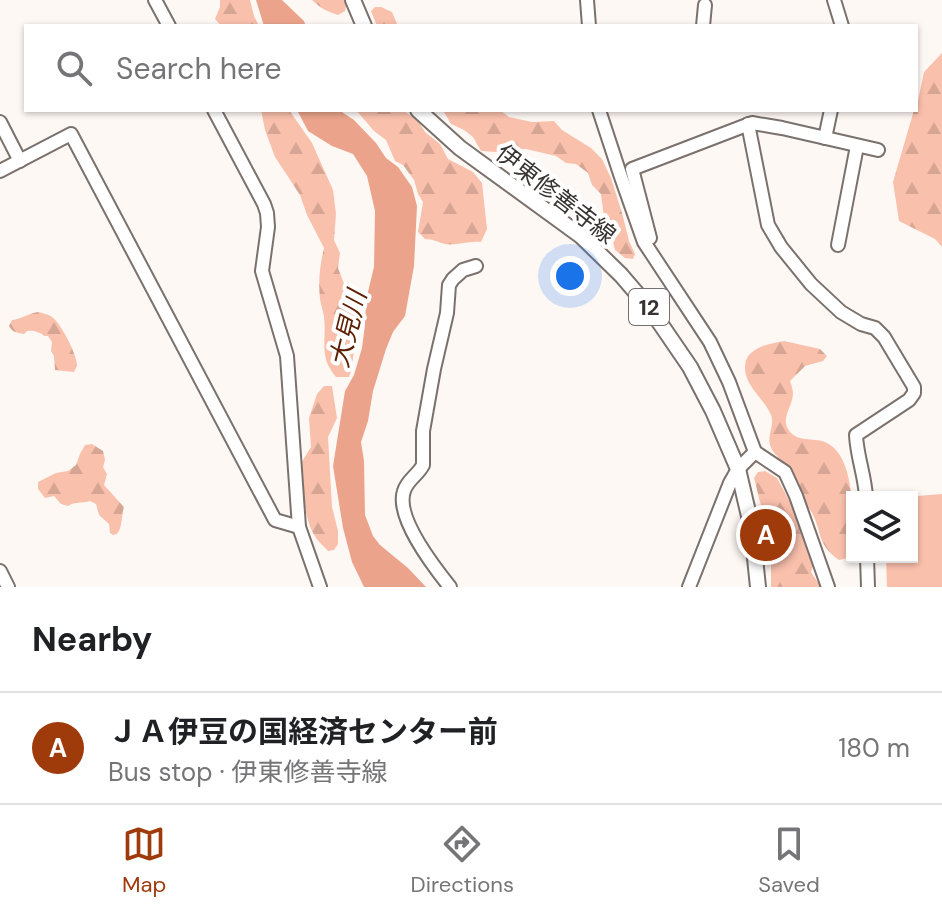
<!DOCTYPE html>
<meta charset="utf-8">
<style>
:root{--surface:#fff;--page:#f2f2f2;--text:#202124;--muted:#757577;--line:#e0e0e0;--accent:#9f3a0b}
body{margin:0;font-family:"DM Sans","Noto Sans JP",sans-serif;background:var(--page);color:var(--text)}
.controls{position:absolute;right:24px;bottom:24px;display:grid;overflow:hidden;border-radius:0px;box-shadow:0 2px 6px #0004}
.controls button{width:72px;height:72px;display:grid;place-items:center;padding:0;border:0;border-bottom:2px solid var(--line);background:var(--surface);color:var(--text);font:40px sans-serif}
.you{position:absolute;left:570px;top:276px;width:28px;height:28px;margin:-20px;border:6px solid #fff;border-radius:50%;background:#1a73e8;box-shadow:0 0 0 12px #1a73e833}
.badge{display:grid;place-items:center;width:52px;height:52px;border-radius:50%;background:var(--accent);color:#fff;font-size:26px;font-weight:700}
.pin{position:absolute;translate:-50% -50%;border:4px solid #fff;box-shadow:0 2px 8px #0006}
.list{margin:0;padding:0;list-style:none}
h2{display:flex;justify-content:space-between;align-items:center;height:104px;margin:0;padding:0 32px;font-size:34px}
h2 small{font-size:26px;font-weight:400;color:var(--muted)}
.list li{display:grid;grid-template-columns:52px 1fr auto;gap:24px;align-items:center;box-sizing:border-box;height:112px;padding:0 32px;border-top:2px solid var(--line)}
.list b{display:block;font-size:30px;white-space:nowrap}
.list p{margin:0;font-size:26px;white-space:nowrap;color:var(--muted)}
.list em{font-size:26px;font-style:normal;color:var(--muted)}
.icon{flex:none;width:44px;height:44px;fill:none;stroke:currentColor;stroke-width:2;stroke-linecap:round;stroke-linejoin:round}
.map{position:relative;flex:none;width:942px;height:587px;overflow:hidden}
.search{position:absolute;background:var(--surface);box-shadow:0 2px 6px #0004;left:24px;right:24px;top:24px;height:88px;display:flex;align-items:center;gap:20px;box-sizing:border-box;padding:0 28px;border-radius:0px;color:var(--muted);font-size:30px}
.sheet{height:216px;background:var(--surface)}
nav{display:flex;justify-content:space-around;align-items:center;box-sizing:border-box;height:112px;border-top:2px solid var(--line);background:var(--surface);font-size:22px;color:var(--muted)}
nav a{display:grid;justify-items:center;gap:4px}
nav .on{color:var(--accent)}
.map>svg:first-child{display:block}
</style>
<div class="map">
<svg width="942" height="587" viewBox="0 0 942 587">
<defs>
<pattern id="forest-firs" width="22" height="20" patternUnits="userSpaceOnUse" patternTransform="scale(2)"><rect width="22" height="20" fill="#f9c0ac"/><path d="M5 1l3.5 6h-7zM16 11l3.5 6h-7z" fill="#d6a594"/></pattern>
</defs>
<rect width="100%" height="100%" fill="#fef8f5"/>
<g fill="url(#forest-firs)">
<path d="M220 0H250L254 16 259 26H221L215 19 220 7Z"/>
<path d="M312 0H344L346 6 345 11 338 15C328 12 320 8 312 0Z"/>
<path d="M375 7H381L392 12 398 26H377L371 11Z"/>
<path d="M942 53V247L935 239 899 221 893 182 914 110H916L924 72Z"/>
<path d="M261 110H289L312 143 333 190 336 214 334 240 340 253 338 268 355 312 356 338 351 371 349 377H336C318 356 327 341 324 317 323 311 321 305 320 299 318 281 320 265 324 248L307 215 300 195 275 157 265 130Z"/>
<path d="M356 110H403L418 121 425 132 440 144 448 159 473 172 482 183 487 229 481 242C470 241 453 246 445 244 437 242 433 239 425 239L418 232 423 202 418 194 414 180 403 165 395 161 386 140 374 131Z"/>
<path d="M443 110H500L509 117 532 122 554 121 562 130 591 148 602 159 611 178 622 213 629 241 635 254 633 259 625 258 615 250 609 225 604 217 601 194 592 185 588 173 576 164 566 163 556 156 526 149 496 152 481 151 473 137 464 130 451 124Z"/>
<path d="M39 312C42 313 50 315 52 317 61 323 77 355 77 365 77 367 75 369 74 372L55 370 54 356 51 351 52 342 48 336H44C41 332 32 330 27 331L24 334C17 333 12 332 9 326L12 320C22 319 29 313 39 312Z"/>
<path d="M784 341 820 349 827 356 823 361 805 366 790 381C791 383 793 391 793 393 793 406 781 417 788 429 796 442 810 438 822 441 859 452 852 527 852 557L839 560C816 543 823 534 812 513 810 509 807 506 805 502 800 493 797 483 793 474 787 463 773 456 770 445 767 434 775 426 771 415 764 398 744 386 745 366 746 347 769 344 784 341Z"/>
<path d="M324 386H332L337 418 328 437 332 507 338 531V544L334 550 328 551C324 546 318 542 315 536 303 519 304 486 300 465L311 447 309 418 317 394Z"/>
<path d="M92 444 103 451 105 460 103 467 107 474 104 485 124 507C121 516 123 526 117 534L113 535 110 533 109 524 99 515 96 504 90 501C82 504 75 501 68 506L61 504 54 496 45 498 38 489V482L56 473 68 471 76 465 80 454 85 445Z"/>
<path d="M765 471 777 478 797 515 800 532 811 554 813 566 811 572 821 587H771V560L776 551C773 534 766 520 761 505 758 497 757 487 754 478L758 472Z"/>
</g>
<path fill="#f9c0ac" d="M942 494V587H887L886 557H912V497H905Z"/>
<g fill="#eba48b">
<path d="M256 0H282L304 21 306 26H264Z"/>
<path d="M297 110H339L354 120 376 143 386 158 398 167 412 187 417 206 414 266 405 316 393 332 386 349 373 391 368 421 361 442 364 461 365 515 373 536 380 545 408 568 426 587H364L352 562 343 528 333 466 345 391 354 375 362 348 365 325 366 300 374 267 375 211 367 176 353 154 332 146 308 131Z"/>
</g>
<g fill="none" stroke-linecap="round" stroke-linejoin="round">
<defs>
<g id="minor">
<path d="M155 0 169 26"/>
<path d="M587 0 589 26"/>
<path d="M834 0 842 26"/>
<path d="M703 26 705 5"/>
<path d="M214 110 264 204 267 213 268 227 262 271 287 356 299 527"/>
<path d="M599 110 620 174 644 242 710 342 729 382 755 452 738 469 730 483 689 587"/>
<path d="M0 122 20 161"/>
<path d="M748 124 768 225 781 247 811 284 841 312 861 324 875 328 884 337 914 387V393L909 400 856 435C857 457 865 476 866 497"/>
<path d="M825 138 831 110"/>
<path d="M0 171 71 134 275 520 299 527 320 587"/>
<path d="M650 238 632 169 752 123 782 128 878 150"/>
<path d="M838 245 857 146"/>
<path d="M755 452 785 472 796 496 828 587"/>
<path d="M867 557 868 587"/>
<path d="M0 571 8 587"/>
<path d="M450 587C434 567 395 517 404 491 407 480 418 475 423 465V431L434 369 447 313 449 285 453 279 463 270 476 266"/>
</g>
<g id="major">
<path d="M353 0 364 26"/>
<path d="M418 110 460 148 581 236 621 275 651 310 690 367 713 411 738 469 752 529 758 587"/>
</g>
</defs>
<use href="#minor" stroke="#7a716d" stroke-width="16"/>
<use href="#major" stroke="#7a716d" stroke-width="18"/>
<use href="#minor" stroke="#fff" stroke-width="12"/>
<use href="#major" stroke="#fff" stroke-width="14"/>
</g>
<g text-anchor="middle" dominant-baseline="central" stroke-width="8" stroke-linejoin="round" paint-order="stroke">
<rect fill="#fff" stroke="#747070" stroke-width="2" x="629" y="289" width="40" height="36" rx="6"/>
<g font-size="22" font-weight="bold" fill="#383332">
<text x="649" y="307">12</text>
</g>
<g font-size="24" fill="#383332" stroke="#fff">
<text transform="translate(556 194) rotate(38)">伊東修善寺線</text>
</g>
<g font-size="26" font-style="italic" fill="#5f2106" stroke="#fff">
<text transform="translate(348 329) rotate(-76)">大見川</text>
</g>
</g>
</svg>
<div class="controls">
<button><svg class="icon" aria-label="layers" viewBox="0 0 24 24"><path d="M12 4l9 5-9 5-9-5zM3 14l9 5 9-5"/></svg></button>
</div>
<div class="you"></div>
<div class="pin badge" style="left:766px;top:535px">A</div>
<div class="search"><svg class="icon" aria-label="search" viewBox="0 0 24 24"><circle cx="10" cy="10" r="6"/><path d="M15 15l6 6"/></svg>Search here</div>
</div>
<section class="sheet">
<h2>Nearby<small></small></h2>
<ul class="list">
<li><span class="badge">A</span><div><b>ＪＡ伊豆の国経済センター前</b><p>Bus stop · 伊東修善寺線</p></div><em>180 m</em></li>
</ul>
</section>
<nav>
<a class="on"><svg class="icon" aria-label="map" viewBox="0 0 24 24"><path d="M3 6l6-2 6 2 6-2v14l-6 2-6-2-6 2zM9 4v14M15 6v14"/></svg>Map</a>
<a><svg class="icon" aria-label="directions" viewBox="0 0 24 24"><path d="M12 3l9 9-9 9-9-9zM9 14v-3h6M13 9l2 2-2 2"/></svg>Directions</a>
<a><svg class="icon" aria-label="saved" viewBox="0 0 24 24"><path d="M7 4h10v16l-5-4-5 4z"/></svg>Saved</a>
</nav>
